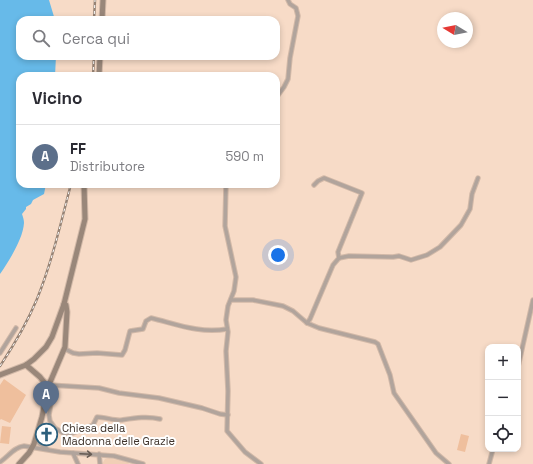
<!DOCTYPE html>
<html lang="it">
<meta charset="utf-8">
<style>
:root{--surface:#fff;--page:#f2f2f3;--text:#2b2b33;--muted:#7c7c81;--line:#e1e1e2;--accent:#0b8043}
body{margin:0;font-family:"Space Grotesk",sans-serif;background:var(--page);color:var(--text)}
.controls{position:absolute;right:12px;bottom:12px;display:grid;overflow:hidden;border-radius:8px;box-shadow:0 2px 6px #0003}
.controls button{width:36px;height:36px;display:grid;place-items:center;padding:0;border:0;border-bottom:1px solid var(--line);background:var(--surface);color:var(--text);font:20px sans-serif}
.compass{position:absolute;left:437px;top:12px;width:36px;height:36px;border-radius:50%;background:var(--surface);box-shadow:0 2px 6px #0003;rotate:280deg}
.you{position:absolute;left:278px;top:255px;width:14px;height:14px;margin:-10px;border:3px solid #fff;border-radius:50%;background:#1a73e8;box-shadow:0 0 0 6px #1a73e833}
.badge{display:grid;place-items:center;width:26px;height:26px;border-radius:50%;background:var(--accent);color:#fff;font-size:13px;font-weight:700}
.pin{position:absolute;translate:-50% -33px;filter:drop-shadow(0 1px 2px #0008)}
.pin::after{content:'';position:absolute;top:21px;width:14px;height:12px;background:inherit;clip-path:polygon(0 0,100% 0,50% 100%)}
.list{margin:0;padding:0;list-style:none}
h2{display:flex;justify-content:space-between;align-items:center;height:52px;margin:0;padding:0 16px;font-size:17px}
h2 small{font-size:13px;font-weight:400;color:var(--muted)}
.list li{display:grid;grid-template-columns:26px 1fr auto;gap:12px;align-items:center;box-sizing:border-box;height:64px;padding:0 16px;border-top:1px solid var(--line)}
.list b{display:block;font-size:15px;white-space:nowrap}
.list p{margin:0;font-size:13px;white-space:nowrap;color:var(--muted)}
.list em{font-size:13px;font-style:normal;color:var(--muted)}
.icon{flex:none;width:22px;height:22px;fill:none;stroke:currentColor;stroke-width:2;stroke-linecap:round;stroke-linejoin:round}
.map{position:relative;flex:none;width:533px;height:464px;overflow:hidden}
.search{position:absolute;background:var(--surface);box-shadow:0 2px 6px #0003;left:16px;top:16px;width:264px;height:44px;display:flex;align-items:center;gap:10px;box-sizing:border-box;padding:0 14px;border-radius:12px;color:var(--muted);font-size:15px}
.panel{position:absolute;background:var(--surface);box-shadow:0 2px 6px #0003;left:16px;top:72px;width:264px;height:116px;border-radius:12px}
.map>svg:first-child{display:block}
</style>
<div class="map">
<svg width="533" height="464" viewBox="0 0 533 464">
<rect width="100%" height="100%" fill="#f7dbc7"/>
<path fill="#f1cfb6" d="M108 458 128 462 129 464H102L105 459Z"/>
<g fill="#efbf9d">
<path d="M4 379 26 395 10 423 1 419 0 420V385Z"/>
<path d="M2 426 11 427 9 444 0 443Z"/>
<path d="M461 434 469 436 465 452 457 450Z"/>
</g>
<path fill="#67bae9" d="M0 0H49L55 20H20V56H56L55 76H20V184H46L44 194 33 200 31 204 26 207V209L22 214C23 217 24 220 24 223 23 239 9 261 0 274Z"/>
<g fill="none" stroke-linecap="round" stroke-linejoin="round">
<defs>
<g id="street">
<path d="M176 20 184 19V20"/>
<path d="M276 98 284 87 288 79 290 58 298 16 296 8 290 4 288 0"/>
<path d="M226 184 225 226 236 277 234 291 228 306 226 320 228 332 226 351 228 391 227 431 245 452 261 464"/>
<path d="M339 258 349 256 393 257 399 256 411 260 427 255 440 247 461 225 470 209 472 194 478 178"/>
<path d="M231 300H253L283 306 293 311 307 323 319 328 375 342 378 344 390 375 394 393 436 453 449 464"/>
<path d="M307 323 310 319 333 265 339 258 338 252 362 193 324 178 318 181 314 185"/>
<path d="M65 349 73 353 79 354 97 353 122 355 125 350 130 331 143 329 146 321 151 318C176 324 200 334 227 329"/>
<path d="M0 353 16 328"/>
<path d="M518 367 533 300"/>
<path d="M49 385 99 388 119 393 159 398 202 408 220 414 228 415"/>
<path d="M45 401 51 403 49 415 50 421 55 428 63 433H73L93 425 97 417C105 417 115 421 122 420 135 418 147 416 160 419"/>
<path d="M36 438 39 443 47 449"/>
<path d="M73 453 78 464"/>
<path d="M99 454 100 464"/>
<path d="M0 462C8 457 14 447 24 446L60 452 114 456 143 464"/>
<path d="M489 464 493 449"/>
</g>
<g id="secondary">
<path d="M102 20 103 0"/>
<path d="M99 76 100 56"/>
<path d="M26 365 40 377 48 387"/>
<path d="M0 375 26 365 34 359 46 347 52 337 64 304 85 219 84 184"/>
<path d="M19 464 29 453 34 444 42 417 48 387 65 347 67 312 66 305 64 304"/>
</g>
</defs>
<use href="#street" stroke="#d2b9a8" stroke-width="5.5"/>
<use href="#secondary" stroke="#d2b9a8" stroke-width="7"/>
<use href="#street" stroke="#b1a49c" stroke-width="3.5"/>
<use href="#secondary" stroke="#99877a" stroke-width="5"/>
<defs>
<g id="rail">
<path d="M94 20 95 0"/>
<path d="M93 76 94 56"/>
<path d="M0 366C14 345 27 323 37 299 52 262 61 222 71 184"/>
</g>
</defs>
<use href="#rail" stroke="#968375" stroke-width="2.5"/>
<use href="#rail" stroke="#fff" stroke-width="1" stroke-dasharray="3" stroke-linecap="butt"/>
</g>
<defs><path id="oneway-shaft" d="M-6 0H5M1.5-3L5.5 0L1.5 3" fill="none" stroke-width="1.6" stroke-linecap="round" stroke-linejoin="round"/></defs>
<use stroke="#665b53" href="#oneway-shaft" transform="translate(86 454) rotate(3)"/>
<defs>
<symbol id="church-ring" viewBox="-11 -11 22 22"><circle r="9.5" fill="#fff" stroke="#2c5f7c" stroke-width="1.5"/><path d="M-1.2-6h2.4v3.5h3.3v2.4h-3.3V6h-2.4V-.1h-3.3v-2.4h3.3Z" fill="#2c5f7c"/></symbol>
</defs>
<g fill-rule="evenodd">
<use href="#church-ring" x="34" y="422" width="25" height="25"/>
</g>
<g text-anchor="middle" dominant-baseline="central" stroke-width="4" stroke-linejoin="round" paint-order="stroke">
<g font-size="11" fill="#3e332b" stroke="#fff" text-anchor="start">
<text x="62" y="428">Chiesa della<tspan x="62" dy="13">Madonna delle Grazie</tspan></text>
</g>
</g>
</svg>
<div class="controls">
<button>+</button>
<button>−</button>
<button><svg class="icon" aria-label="locate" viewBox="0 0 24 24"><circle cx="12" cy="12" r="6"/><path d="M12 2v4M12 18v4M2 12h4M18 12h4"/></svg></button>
</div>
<svg class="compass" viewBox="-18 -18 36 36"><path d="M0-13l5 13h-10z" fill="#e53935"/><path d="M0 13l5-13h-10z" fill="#7c7c81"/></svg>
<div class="you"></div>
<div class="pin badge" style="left:46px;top:414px;background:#5c6f8a">A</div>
<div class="search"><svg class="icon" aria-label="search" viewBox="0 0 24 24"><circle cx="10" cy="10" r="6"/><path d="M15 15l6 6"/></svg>Cerca qui</div>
<section class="panel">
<h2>Vicino<small></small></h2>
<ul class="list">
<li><span class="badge" style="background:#5c6f8a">A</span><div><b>FF</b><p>Distributore</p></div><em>590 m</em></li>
</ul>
</section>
</div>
